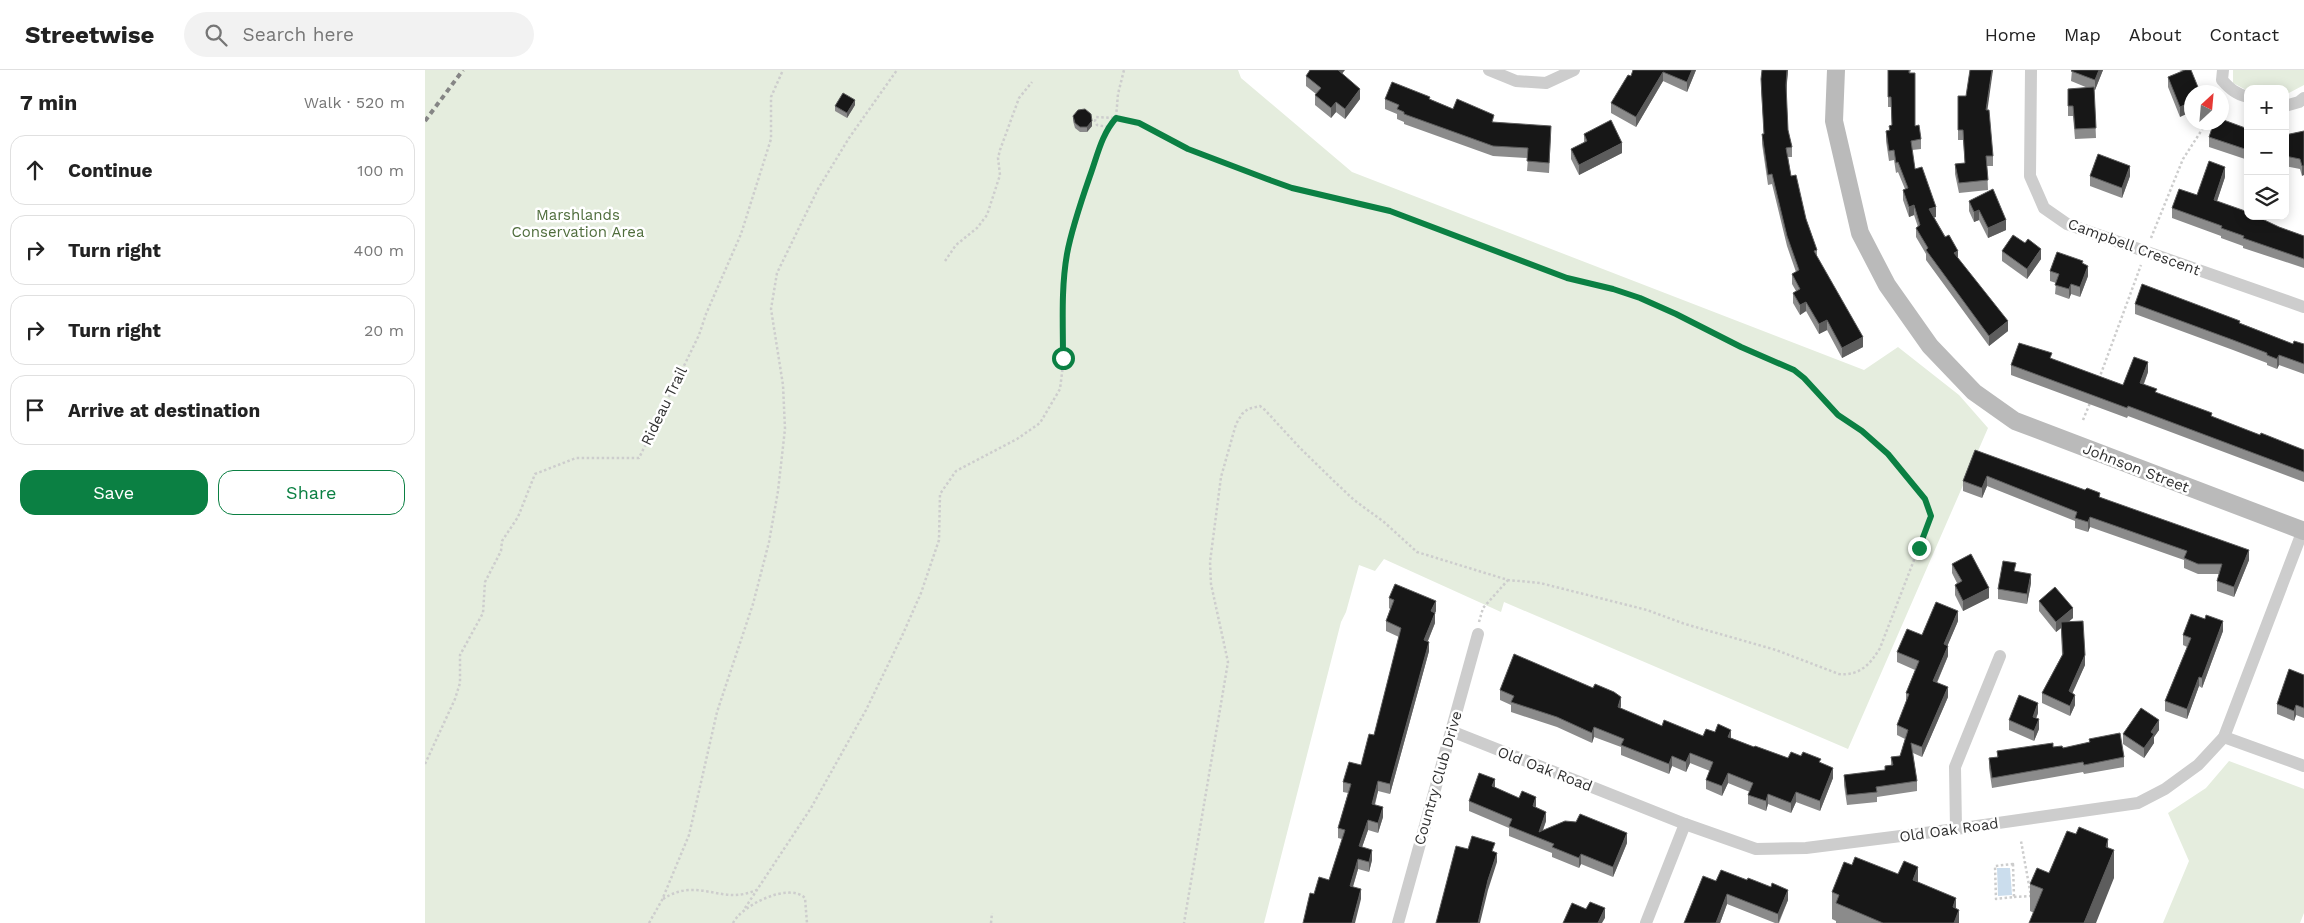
<!DOCTYPE html>
<meta charset="utf-8">
<style>
:root{--surface:#fff;--page:#f2f2f2;--text:#222;--muted:#767676;--line:#e0e0e0;--accent:#0b8043}
body{margin:0;font-family:"Work Sans",sans-serif;background:var(--page);color:var(--text)}
.controls{position:absolute;right:15px;top:15px;display:grid;overflow:hidden;border-radius:10px;box-shadow:0 2px 12px #0003}
.controls button{width:45px;height:45px;display:grid;place-items:center;padding:0;border:0;border-bottom:1px solid var(--line);background:var(--surface);color:var(--text);font:25px sans-serif}
.compass{position:absolute;left:1759px;top:15px;width:45px;height:45px;border-radius:50%;background:var(--surface);box-shadow:0 2px 12px #0003;rotate:26deg}
.stop{position:absolute;width:15px;height:15px;margin:-11px;border:4px solid #0b8043;border-radius:50%;background:#fff}
.stop.end{background:#0b8043;border-color:#fff;box-shadow:0 1px 5px #0008}
.list{margin:0;padding:0;list-style:none}
h2{display:flex;justify-content:space-between;align-items:center;height:65px;margin:0;padding:0 20px;font-size:21px}
h2 small{font-size:16px;font-weight:400;color:var(--muted)}
.list li{display:grid;grid-template-columns:32px 1fr auto;gap:15px;align-items:center;box-sizing:border-box;height:70px;margin:0 10px 10px;padding:0 10px;border:1px solid var(--line);border-radius:15px}
.list b{display:block;font-size:19px;white-space:nowrap}
.list em{font-size:16px;font-style:normal;color:var(--muted)}
.actions{display:flex;gap:10px;padding:15px 20px}
.actions a{flex:1;padding:11px 0;border:1px solid var(--accent);border-radius:15px;text-align:center;font-size:18px;color:var(--accent)}
.actions .main{background:var(--accent);color:#fff}
.icon{flex:none;width:28px;height:28px;fill:none;stroke:currentColor;stroke-width:2;stroke-linecap:round;stroke-linejoin:round}
.map{position:relative;flex:none;width:1879px;height:853px;overflow:hidden}
header{display:flex;align-items:center;gap:30px;box-sizing:border-box;height:70px;padding:0 25px;background:var(--surface);border-bottom:1px solid var(--line)}
header strong{font-size:24px}
nav{display:flex;gap:28px;margin-inline-start:auto;font-size:18px}
.search{width:350px;height:45px;background:var(--page);display:flex;align-items:center;gap:12px;box-sizing:border-box;padding:0 18px;border-radius:28px;color:var(--muted);font-size:19px}
main{display:flex}
aside{flex:1;background:var(--surface)}
.map>svg:first-child{display:block}
</style>
<header>
<strong>Streetwise</strong>
<div class="search"><svg class="icon" aria-label="search" viewBox="0 0 24 24"><circle cx="10" cy="10" r="6"/><path d="M15 15l6 6"/></svg>Search here</div>
<nav><a>Home</a><a>Map</a><a>About</a><a>Contact</a></nav>
</header>
<main>
<aside>
<h2>7 min<small>Walk · 520 m</small></h2>
<ul class="list">
<li><svg class="icon" aria-label="ahead" viewBox="0 0 24 24"><path d="M12 20V5M6 11l6-6 6 6"/></svg><div><b>Continue</b></div><em>100 m</em></li>
<li><svg class="icon" aria-label="right" viewBox="0 0 24 24"><path d="M7 20v-9h11M14 6l5 5-5 5"/></svg><div><b>Turn right</b></div><em>400 m</em></li>
<li><svg class="icon" aria-label="right" viewBox="0 0 24 24"><path d="M7 20v-9h11M14 6l5 5-5 5"/></svg><div><b>Turn right</b></div><em>20 m</em></li>
<li><svg class="icon" aria-label="arrive" viewBox="0 0 24 24"><path d="M6 21V4h12l-3 4 3 4H6"/></svg><div><b>Arrive at destination</b></div></li>
</ul>
<div class="actions"><a class="main">Save</a><a>Share</a></div>
</aside>
<div class="map">
<svg width="1879" height="853" viewBox="0 0 1879 853">
<rect width="100%" height="100%" fill="#fff"/>
<g fill="#e5edde">
<path d="M0 0H813L816 8 927 102 1439 300 1473 277 1534 325 1563 358 1423 679 1079 532 1076 542 959 489 950 501 934 495 921 542 916 552 839 853H0Z"/>
<path d="M1808 0H1879V15L1860 25V19H1823V21L1808 13Z"/>
<path d="M1804 691 1879 719V843L1875 853H1738L1764 791 1743 743 1781 718Z"/>
</g>
<path fill="#cbdded" d="M1572 798H1585L1587 825 1573 826Z"/>
<g fill="none" stroke-linecap="round" stroke-linejoin="round">
<g stroke="#cdcdcd" stroke-width="2.5" stroke-dasharray="2.5 2.5" stroke-linecap="butt">
<path d="M683 57 672 55 670 51 671 47 691 48 715 53 763 79 841 109 867 117 965 141 1142 208 1188 219 1215 228 1251 244 1316 277 1358 294 1379 308 1413 345 1437 361 1463 385 1500 429 1506 446 1455 578C1445 595 1434 606 1414 604L1351 580 1260 554 1222 540 1115 513 1083 510 992 482 959 452 929 430 911 413 875 378 840 340 835 336 823 339 817 344 811 354 796 407 785 492 786 514 803 592 759 853"/>
<path d="M1726 168 1758 89 1782 52"/>
<path d="M520 191 531 175 552 158 562 145 575 105 573 88 575 80 594 28 607 12"/>
<path d="M1674 309 1716 195"/>
<path d="M1658 350 1665 333"/>
<path d="M1054 552 1058 538 1083 510"/>
<path d="M0 694 30 629 35 613V585L58 543 60 512 76 481 77 471 93 447 110 404 151 388H214L274 265 281 244 316 164 346 69V27L358 0"/>
<path d="M1588 794 1589 827 1571 829 1570 796Z"/>
<path d="M1589 827 1606 826 1596 771"/>
<path d="M238 829C273 806 297 836 331 820"/>
<path d="M320 838 386 738 441 640 477 566 496 523 514 470 515 424 531 401 592 369 615 353 635 319 638 295 637 234 642 185 672 82 683 57 691 48 693 24 699 0"/>
<path d="M224 853 237 830 264 765 292 642 328 534 344 472 353 421 360 359 358 315 346 239 352 203 393 119 424 68 472 0"/>
<path d="M308 853C317 835 364 812 380 828L382 853"/>
<path d="M566 853 567 843"/>
</g>
<g stroke="#cdcdcd" stroke-width="12">
<path d="M1064 0 1091 11 1121 13 1149 0"/>
<path d="M1606 0 1605 106 1619 138 1642 154 1879 237"/>
<path d="M1798 0 1797 10C1805 19 1811 24 1823 27"/>
<path d="M1860 36 1874 32 1879 28"/>
<path d="M1026 661 1260 754 1331 779 1381 778 1531 759 1713 733 1740 719 1773 695 1799 667 1878 460"/>
<path d="M1799 667 1879 696"/>
<path d="M1531 759 1530 697 1575 586"/>
<path d="M973 853 1053 564"/>
<path d="M1221 853 1260 754"/>
</g>
<path stroke="#bababa" stroke-width="18" d="M1411 0 1409 51 1435 163 1462 215 1505 276 1549 322 1590 351 1879 461"/>
<path stroke="#858585" stroke-width="4" stroke-dasharray="5 4" stroke-linecap="butt" d="M0 51 38 0"/>
</g>
<g fill="#8b8b8b">
<path d="M1208 0H1271L1262 22 1238 11 1211 57 1186 43V33L1206 6Z"/>
<path d="M1337 0H1363L1361 22 1363 60 1367 77V87H1363L1366 106 1392 180V187L1438 277 1417 288 1402 260 1394 264 1381 241 1375 245 1368 233V223L1371 221 1367 214V204L1371 202 1362 176 1347 114 1343 115 1337 74V64H1339L1336 19Z"/>
<path d="M1463 0H1486L1485 3 1490 56 1496 69V79L1487 80 1490 99 1511 147H1509L1533 188 1583 261 1564 276 1501 190V184L1491 167V158L1493 157 1489 145 1484 147 1478 130V120L1480 119 1473 102 1471 103 1469 90 1464 91 1461 71V61L1464 60V56L1467 55 1466 37H1463Z"/>
<path d="M1647 0H1678L1670 20H1669L1671 68 1650 69 1648 46H1643V19L1663 18 1646 11Z"/>
<path d="M1754 0H1766L1755 47 1743 17V7L1758 1Z"/>
<path d="M917 3 935 29 920 49 911 42 906 48 890 35V25L891 24 881 16V6Z"/>
<path d="M1533 26H1541L1562 40 1568 86V96H1562L1563 120 1534 123 1530 104V94L1540 93 1538 70H1533Z"/>
<path d="M960 29H1005L1028 39 1069 52 1126 66 1124 103 1102 101 1103 88 1068 86 979 54V52L972 49V44L960 39Z"/>
<path d="M430 35 422 48 410 41V36Z"/>
<path d="M648 46 667 56 662 62H655L650 58 648 51Z"/>
<path d="M1823 59V90L1784 77V67Z"/>
<path d="M1879 61 1877 106 1875 99 1860 96V65Z"/>
<path d="M1159 64 1197 83 1154 105 1146 89V79L1159 73Z"/>
<path d="M1665 106H1705L1697 128 1665 116Z"/>
<path d="M1800 107 1792 131 1854 157 1879 166V198L1818 178V176L1796 168V166L1747 148V138L1772 125Z"/>
<path d="M1544 131 1581 160 1563 168 1554 150 1549 152 1544 141Z"/>
<path d="M1577 181 1616 189 1602 209 1577 191Z"/>
<path d="M1658 194 1663 206 1655 227 1646 224 1644 229 1630 224 1631 213 1625 211V201Z"/>
<path d="M1710 234 1815 253 1868 274H1879V304L1854 295 1852 299 1842 295V293L1808 280 1710 244Z"/>
<path d="M1627 289 1698 315 1723 302 1719 314 1732 323 1787 347 1835 365 1879 380V412L1703 346 1702 348 1586 305V295Z"/>
<path d="M1550 380 1675 427 1824 490 1809 527 1792 521V511L1794 504H1773L1759 498V490L1665 457 1663 462 1650 458V451L1562 416 1557 428 1538 421V411Z"/>
<path d="M1527 494 1564 528 1538 541 1530 525V515L1532 513 1527 503Z"/>
<path d="M1591 501 1606 513 1602 534 1573 529V519Z"/>
<path d="M964 528 1011 541 1010 543V553L1003 571 1004 581 965 724 953 721 950 735 958 747 953 763 943 760 937 777 947 790 944 802 933 799 928 817 936 829 889 824 904 810 917 769 913 768V758L923 723 918 722V712L936 695 949 665 974 567 961 561V551L965 539 964 538Z"/>
<path d="M1614 531 1648 548 1643 552 1660 595 1647 623 1650 635 1645 646 1617 633V623L1637 585 1636 558 1631 562 1614 541Z"/>
<path d="M1780 549 1798 561 1777 618 1774 616 1762 649 1740 641V631L1762 577 1758 575V565Z"/>
<path d="M1533 551 1522 576 1523 586 1512 613 1523 627 1497 687 1488 683 1492 711V721L1452 727V732L1422 735 1419 715V705L1460 701V696L1466 695V687L1475 686 1480 669 1472 665V655L1481 632V623L1490 600 1472 592V582L1497 565Z"/>
<path d="M1879 605V648L1871 645 1869 651 1852 644V634Z"/>
<path d="M1075 620 1196 636 1195 638 1237 656 1278 666 1306 668 1329 677 1363 688 1376 686 1396 693 1408 708 1395 741 1371 732 1366 743 1343 734 1341 741 1323 734V725L1325 722 1303 713 1297 726 1281 719V710L1285 701 1265 693 1261 702 1247 696 1244 704 1196 685V677L1169 667 1167 673 1132 657 1086 642V635L1075 630Z"/>
<path d="M1613 643 1611 648 1614 659 1609 671 1584 660V650Z"/>
<path d="M1734 660 1729 667V673L1719 688 1698 674V664Z"/>
<path d="M1664 669 1699 687V697L1659 704 1658 702 1567 718 1564 698V688L1572 687V681L1628 677 1638 678 1664 673Z"/>
<path d="M1070 718 1111 738 1121 751 1118 760 1202 773 1188 807 1156 794 1154 798 1127 787V783L1084 766V758L1044 741V731Z"/>
<path d="M1683 778 1689 808 1609 843 1605 841V814L1624 803Z"/>
<path d="M1427 795 1493 812 1531 839 1534 853H1411V851L1407 849V822Z"/>
<path d="M1291 811 1363 830 1354 853H1350L1302 834 1295 853H1259Z"/>
</g>
<g fill="#5d5d5d">
<path d="M913 0H920L913 9Z"/>
<path d="M1267 0H1271L1262 22V12Z"/>
<path d="M1362 0H1363L1361 25V15Z"/>
<path d="M1567 0H1568L1561 50V40Z"/>
<path d="M1674 0H1678L1670 20V10Z"/>
<path d="M1238 2V11L1211 57V47Z"/>
<path d="M935 19V29L920 49V39Z"/>
<path d="M430 30V35L422 48V43Z"/>
<path d="M911 32V42L906 48V38Z"/>
<path d="M1766 32V42L1755 47V37Z"/>
<path d="M667 51V56L662 62V57Z"/>
<path d="M1197 73V83L1154 105V95Z"/>
<path d="M1705 96V106L1697 128V118Z"/>
<path d="M1877 96H1879V105L1877 106Z"/>
<path d="M1800 97V107L1789 140V130Z"/>
<path d="M1489 135V145L1484 147V137Z"/>
<path d="M1511 137V147L1504 149V139Z"/>
<path d="M1554 140V150L1549 152V142Z"/>
<path d="M1581 150V160L1563 168V158Z"/>
<path d="M1616 179V189L1602 209V199Z"/>
<path d="M1533 181V191L1529 183Z"/>
<path d="M1663 196V206L1655 227V217Z"/>
<path d="M1646 214V224L1644 229V219Z"/>
<path d="M1381 232V241L1375 245V235Z"/>
<path d="M1402 250V260L1394 264V254Z"/>
<path d="M1583 251V261L1564 276V266Z"/>
<path d="M1438 267V277L1417 288V278Z"/>
<path d="M1854 285V295L1852 299V289Z"/>
<path d="M1723 292V302L1715 323V313Z"/>
<path d="M1562 406V416L1557 428V418Z"/>
<path d="M1665 447V457L1663 462V452Z"/>
<path d="M1824 480V490L1809 527V517Z"/>
<path d="M1606 504V513L1602 534V524Z"/>
<path d="M1564 518V528L1538 541V531Z"/>
<path d="M1011 531V541L1006 551V541Z"/>
<path d="M1648 538V548L1636 558V552V558L1631 562V552Z"/>
<path d="M1533 541V551L1519 584V574Z"/>
<path d="M1010 543V553L999 580V570Z"/>
<path d="M1798 551V561L1777 618V608Z"/>
<path d="M1004 572V581L965 724V714Z"/>
<path d="M1523 576V586L1508 621V611Z"/>
<path d="M1660 585V595L1644 631V621Z"/>
<path d="M1774 607V616L1762 649V639Z"/>
<path d="M1523 617V627L1497 687V677Z"/>
<path d="M1650 625V635L1645 646V636Z"/>
<path d="M1196 627V636L1193 647V637Z"/>
<path d="M1613 633V643L1608 657V647Z"/>
<path d="M1871 635V645L1869 651V641Z"/>
<path d="M1614 649V659L1609 671V661Z"/>
<path d="M1734 650V660L1729 667V673L1719 688V678L1726 662Z"/>
<path d="M1169 657V667L1167 673V663Z"/>
<path d="M1306 660V670L1303 667Z"/>
<path d="M1265 683V693L1261 702V692Z"/>
<path d="M1247 686V696L1244 704V694Z"/>
<path d="M1408 698V708L1395 741V731Z"/>
<path d="M1303 703V713L1297 726V716Z"/>
<path d="M1070 709V719L1067 716Z"/>
<path d="M953 711V721L947 744V734Z"/>
<path d="M1371 722V732L1366 743V733Z"/>
<path d="M1343 724V734L1341 741V731Z"/>
<path d="M1111 727V737L1108 736Z"/>
<path d="M958 737V747L953 763V753Z"/>
<path d="M1121 742V751L1115 768 1114 762Z"/>
<path d="M943 750V760L934 786V776Z"/>
<path d="M1202 763V773L1188 807V797Z"/>
<path d="M1683 769V794L1689 780V808L1671 853H1659L1681 777Z"/>
<path d="M947 780V790L944 802V792Z"/>
<path d="M1072 783V792L1063 820 1055 853H1053L1063 810Z"/>
<path d="M1156 784V794L1154 798V788Z"/>
<path d="M933 789V799L925 826V816Z"/>
<path d="M1493 797V825L1488 810Z"/>
<path d="M936 819V829L930 853H927Z"/>
<path d="M1363 820V830L1353 853V844Z"/>
<path d="M1302 824V834L1295 853H1291Z"/>
<path d="M1531 828V848L1534 840V853H1528V837Z"/>
<path d="M1180 838V848L1177 853H1173Z"/>
</g>
<g fill="#171717" stroke="#5d5d5d">
<path d="M885 0H913L935 19 920 39 911 32 906 38 890 25 896 18 881 6Z"/>
<path d="M1208 0H1267L1262 12 1238 2 1211 47 1186 33 1203 5 1206 6Z"/>
<path d="M1337 0H1362L1361 15 1363 60 1367 77 1361 78 1366 106 1371 105 1381 149 1392 180 1389 181 1438 267 1417 278 1402 250 1394 254 1381 232 1375 235 1368 223 1375 219 1367 204 1374 200 1362 166 1347 104 1343 105 1337 64H1339L1336 9Z"/>
<path d="M1463 0H1484V3H1490V56L1494 55 1496 69 1486 71 1490 99 1497 97 1511 137 1504 139 1520 167 1524 165 1533 181 1529 183 1583 251 1564 266 1501 180 1503 178 1491 158 1495 155 1489 135 1484 137 1478 120 1483 118 1473 92 1471 93 1469 80 1464 81 1461 61 1465 60 1464 56 1467 55 1466 27H1463Z"/>
<path d="M1545 0H1567L1561 40H1564L1568 86H1561L1563 110 1534 113 1530 94 1540 93 1538 60H1533V26H1541Z"/>
<path d="M1647 0H1674L1670 10 1646 1Z"/>
<path d="M1760 0H1766L1775 22H1766V32L1755 37 1743 7Z"/>
<path d="M967 12 1005 27 1004 29 1028 39 1032 29 1069 45 1067 52 1126 56 1124 93 1102 91 1103 78 1068 76 979 44V42L972 39 974 35 960 29Z"/>
<path d="M1669 17 1671 58 1650 59 1648 36H1643V19Z"/>
<path d="M418 23 430 30 422 43 410 36Z"/>
<path d="M660 39 666 44 667 51 662 57H655L650 53 648 46 653 40Z"/>
<path d="M1796 49 1823 59V80L1784 67 1789 52H1796Z"/>
<path d="M1186 50 1197 73 1154 95 1146 79 1162 71 1159 64Z"/>
<path d="M1879 61V96H1877L1875 89 1860 86V65Z"/>
<path d="M1673 84 1705 96 1697 118 1665 106Z"/>
<path d="M1784 91 1800 97 1789 130 1823 142V146H1831L1854 157 1879 166V189L1818 168 1819 166 1796 158 1797 156 1747 138 1754 119 1772 125Z"/>
<path d="M1568 119 1581 150 1563 158 1554 140 1549 142 1544 131Z"/>
<path d="M1588 165 1600 173 1603 169 1616 179 1602 199 1577 181Z"/>
<path d="M1632 182 1658 191 1657 193 1663 196 1655 217 1646 214 1644 219 1630 215 1634 204 1625 201Z"/>
<path d="M1717 214 1815 251 1814 253 1868 274 1869 271 1879 274V294L1854 285 1852 289 1842 285V283L1808 270 1710 234Z"/>
<path d="M1594 273 1627 283 1625 288 1698 315 1709 287 1723 292 1715 313 1732 319 1730 322 1787 343 1786 346 1835 365 1836 363 1879 380V402L1703 336 1702 338 1586 295Z"/>
<path d="M1550 380 1660 420 1662 418 1675 423 1674 427 1824 480 1809 517 1792 511 1797 494H1773L1759 488 1762 481 1665 447 1663 452 1650 448 1652 442 1562 406 1557 418 1538 411Z"/>
<path d="M1546 484 1564 518 1538 531 1530 515 1537 511 1527 494Z"/>
<path d="M1578 491 1591 493 1589 501 1606 504 1602 524 1573 519Z"/>
<path d="M970 514 1011 531 1006 541 1010 543 999 570 1004 572 965 714 953 711 947 734 958 737 953 753 943 750 934 776 947 780 944 792 933 789 925 816 936 819 927 853H878L885 823 889 824 894 807 904 810 920 760 913 758 926 714 918 712 924 692 936 695 944 664 949 665 976 558 961 551 969 530 964 528Z"/>
<path d="M1630 517 1648 538 1631 552 1614 531Z"/>
<path d="M1511 532 1533 541 1519 574 1523 576 1508 611 1523 617 1497 677 1486 673 1492 711 1451 717 1452 722 1422 725 1419 705 1460 700V696L1468 695 1466 687 1475 686 1483 660 1472 655 1484 624 1481 623 1494 591 1472 582 1482 559 1497 565Z"/>
<path d="M1766 544 1780 549 1781 545 1798 551 1777 608 1774 607 1762 639 1740 631 1766 568 1758 565Z"/>
<path d="M1658 551 1660 585 1644 621 1650 625 1645 636 1617 623 1638 584 1636 552Z"/>
<path d="M1089 584 1168 618 1170 614 1189 622 1196 627 1193 637 1237 656 1239 650 1278 666 1281 659 1290 662 1293 654 1306 660 1303 667 1329 677 1330 676 1363 688 1366 682 1376 686 1378 682 1396 689 1394 692 1408 698 1395 731 1371 722 1366 733 1343 724 1341 731 1323 725 1328 713 1303 703 1297 716 1281 710 1288 692 1265 683 1261 692 1247 686 1244 694 1196 675 1199 669 1169 657 1167 663 1132 647 1086 632 1089 626 1075 620Z"/>
<path d="M1864 599 1879 605V638L1871 635 1869 641 1852 634Z"/>
<path d="M1594 625 1613 633 1608 647 1614 649 1609 661 1584 650Z"/>
<path d="M1716 638 1734 650 1726 662 1729 664 1719 678 1698 664Z"/>
<path d="M1695 663 1699 687 1659 695 1658 692 1567 708 1564 688 1573 687 1572 681 1628 673V677L1637 676 1638 678 1665 672 1664 669Z"/>
<path d="M1054 703 1070 709 1067 716 1094 728 1097 721 1111 727 1108 736 1121 742 1114 762 1140 751 1151 752 1155 744 1202 763 1188 797 1156 784 1154 788 1127 777 1129 774 1084 756 1087 749 1044 731Z"/>
<path d="M1654 757 1683 769 1681 777 1689 780 1659 853H1604L1618 819 1605 814 1612 798 1624 803 1642 761 1651 764Z"/>
<path d="M1047 766 1070 773 1067 781 1072 783 1063 810 1053 853H1011L1031 776 1043 779Z"/>
<path d="M1430 787 1473 804 1479 791 1493 797 1488 810 1531 828 1528 837 1534 840 1529 853H1458L1411 833 1414 825 1407 822 1419 792 1427 795Z"/>
<path d="M1296 800 1322 810 1323 808 1346 817 1347 813 1363 820 1353 844 1302 824 1291 853H1259L1278 806 1291 811Z"/>
<path d="M1165 832 1180 838 1173 853H1138L1147 833 1161 839Z"/>
</g>
<g fill="none" stroke-linecap="round" stroke-linejoin="round">
<path stroke="#0b8043" stroke-width="6" d="M638 288C638 253 636 218 642 184 647 157 657 129 666 103 673 83 677 64 691 48L714 53 763 79 842 109 867 118 965 141 1142 208 1188 219 1215 228 1251 244 1316 277 1369 300 1379 308 1413 345 1437 361 1463 384 1500 429 1506 446 1494 478"/>
</g>
<g text-anchor="middle" dominant-baseline="central" stroke-width="5" stroke-linejoin="round" paint-order="stroke">
<g font-size="15" fill="#4f6d3c" stroke="#fff">
<text x="153" y="145">Marshlands<tspan x="153" dy="17">Conservation Area</tspan></text>
</g>
<g font-size="15" fill="#303030" stroke="#fff">
<text transform="translate(1709 177) rotate(20)">Campbell Crescent</text>
<text transform="translate(239 336) rotate(-64)">Rideau Trail</text>
<text transform="translate(1711 398) rotate(21)">Johnson Street</text>
<text transform="translate(1120 699) rotate(21)">Old Oak Road</text>
<text transform="translate(1013 708) rotate(-74)">Country Club Drive</text>
<text transform="translate(1524 760) rotate(-8)">Old Oak Road</text>
</g>
</g>
</svg>
<div class="controls">
<button>+</button>
<button>−</button>
<button><svg class="icon" aria-label="layers" viewBox="0 0 24 24"><path d="M12 4l9 5-9 5-9-5zM3 14l9 5 9-5"/></svg></button>
</div>
<svg class="compass" viewBox="-18 -18 36 36"><path d="M0-13l5 13h-10z" fill="#e53935"/><path d="M0 13l5-13h-10z" fill="#767676"/></svg>
<div class="stop" style="left:638px;top:288px"></div>
<div class="stop end" style="left:1494px;top:478px"></div>
</div>
</main>
